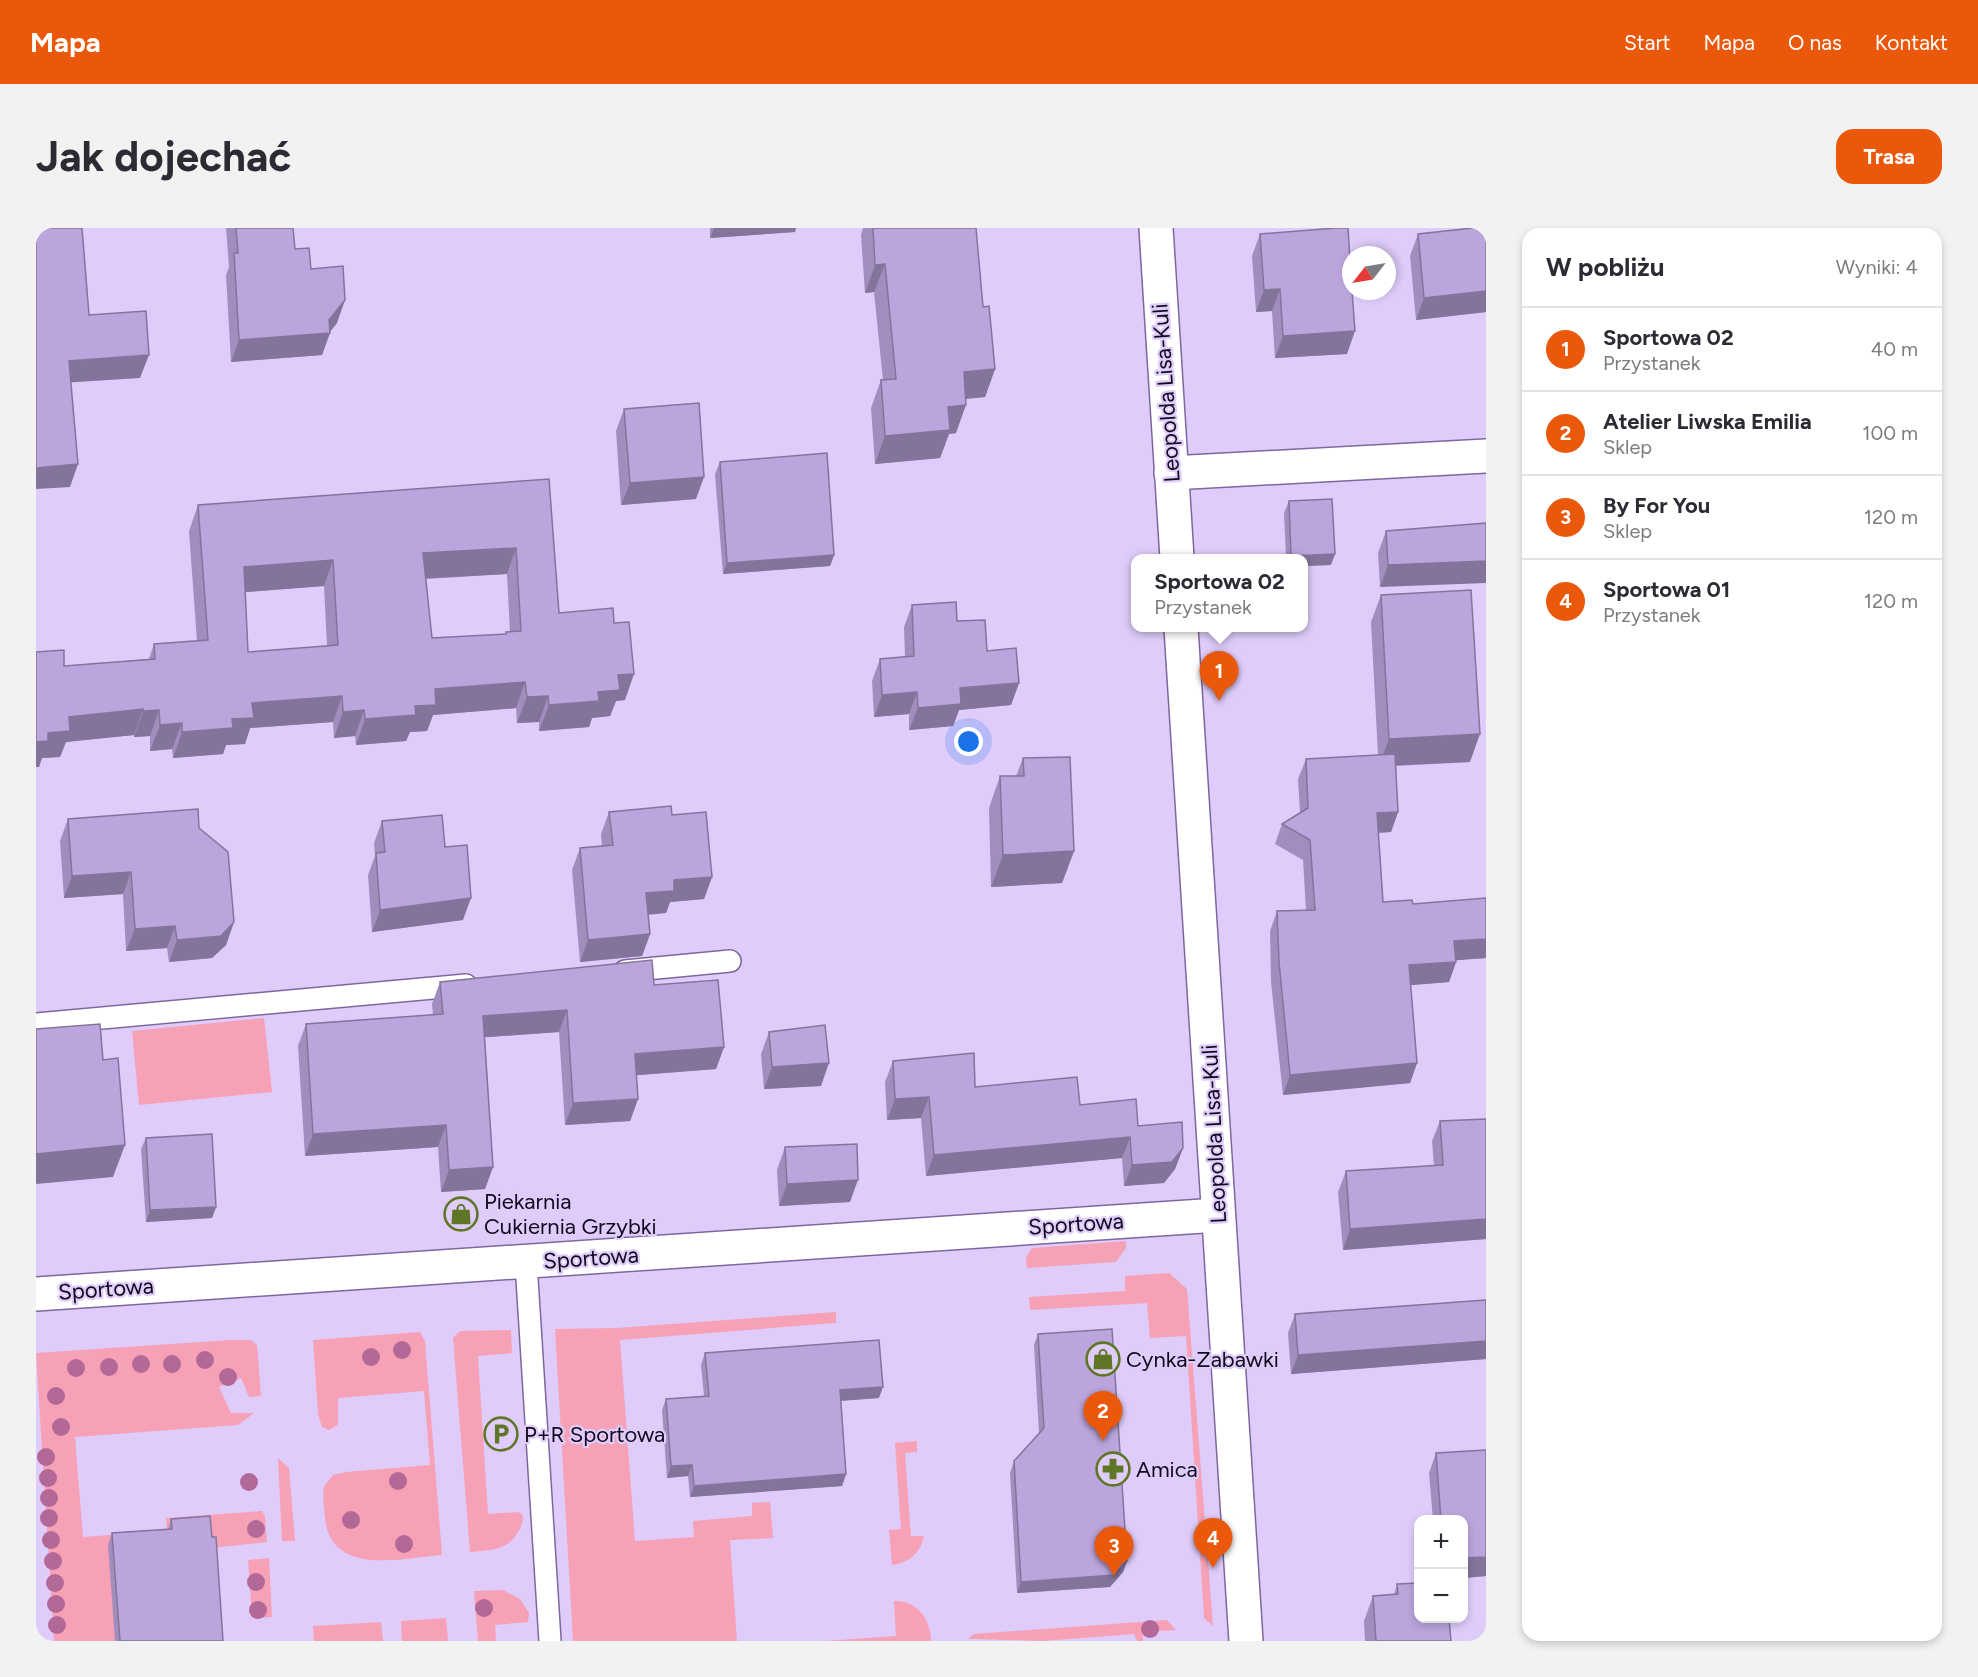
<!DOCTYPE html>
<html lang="pl">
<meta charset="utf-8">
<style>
:root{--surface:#fff;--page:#f2f2f3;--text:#2b2b33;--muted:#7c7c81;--line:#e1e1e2;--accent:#ea580c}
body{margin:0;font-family:Figtree,sans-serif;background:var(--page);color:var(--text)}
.controls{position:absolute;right:18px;bottom:18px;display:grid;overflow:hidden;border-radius:12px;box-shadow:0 3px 9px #0003}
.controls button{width:54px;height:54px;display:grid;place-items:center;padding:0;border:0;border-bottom:2px solid var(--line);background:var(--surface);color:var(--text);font:30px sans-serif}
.compass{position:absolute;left:1306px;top:18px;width:54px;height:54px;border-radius:50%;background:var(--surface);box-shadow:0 3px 9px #0003;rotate:239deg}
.you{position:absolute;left:933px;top:514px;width:21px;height:21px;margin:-15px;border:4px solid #fff;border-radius:50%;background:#1a73e8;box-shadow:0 0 0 9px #1a73e833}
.badge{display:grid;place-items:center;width:39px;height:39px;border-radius:50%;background:var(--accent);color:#fff;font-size:20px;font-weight:700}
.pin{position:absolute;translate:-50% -50px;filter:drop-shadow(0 2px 3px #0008)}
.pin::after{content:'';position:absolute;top:32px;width:21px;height:18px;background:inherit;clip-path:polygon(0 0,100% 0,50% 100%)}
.popup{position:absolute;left:1095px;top:326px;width:177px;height:78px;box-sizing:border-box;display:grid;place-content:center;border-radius:12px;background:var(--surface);filter:drop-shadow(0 2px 4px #0005);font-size:20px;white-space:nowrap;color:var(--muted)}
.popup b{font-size:22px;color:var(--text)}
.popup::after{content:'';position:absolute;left:50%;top:100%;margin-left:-12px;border:12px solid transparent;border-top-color:var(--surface)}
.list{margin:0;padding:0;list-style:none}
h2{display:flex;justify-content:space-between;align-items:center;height:78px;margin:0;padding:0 24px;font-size:26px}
h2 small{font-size:20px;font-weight:400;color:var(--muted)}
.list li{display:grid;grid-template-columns:39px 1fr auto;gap:18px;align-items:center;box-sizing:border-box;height:84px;padding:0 24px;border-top:2px solid var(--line)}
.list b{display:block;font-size:22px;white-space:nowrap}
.list p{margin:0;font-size:20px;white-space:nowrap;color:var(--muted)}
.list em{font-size:20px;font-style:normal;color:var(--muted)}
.map{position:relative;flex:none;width:1450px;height:1413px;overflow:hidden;border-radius:18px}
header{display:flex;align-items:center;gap:36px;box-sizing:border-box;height:84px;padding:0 30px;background:var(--accent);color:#fff}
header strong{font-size:28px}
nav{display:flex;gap:33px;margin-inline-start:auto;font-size:21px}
.intro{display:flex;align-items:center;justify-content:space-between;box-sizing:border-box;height:144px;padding:0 36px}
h1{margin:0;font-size:42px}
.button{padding:15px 27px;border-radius:18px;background:var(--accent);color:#fff;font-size:21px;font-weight:700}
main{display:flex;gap:36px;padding:0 36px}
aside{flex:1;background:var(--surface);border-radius:18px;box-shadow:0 3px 9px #0003}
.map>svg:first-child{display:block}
</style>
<header>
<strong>Mapa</strong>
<nav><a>Start</a><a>Mapa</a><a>O nas</a><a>Kontakt</a></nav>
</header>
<div class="intro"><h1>Jak dojechać</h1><a class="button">Trasa</a></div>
<main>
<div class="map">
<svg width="1450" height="1413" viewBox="0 0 1450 1413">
<rect width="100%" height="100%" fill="#dfccfb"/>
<g fill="#f6a1b6">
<path d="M228 790 236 864 103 877 96 803Z"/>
<path d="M1090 1013V1020L1080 1034 991 1040 990 1029 996 1020Z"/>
<path d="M1133 1045 1151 1061 1177 1398 1168 1390 1150 1108 1114 1110 1111 1075 994 1082 993 1069 1089 1063V1048Z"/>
<path d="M800 1084V1095L584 1112 599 1313 658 1309 657 1293 716 1288V1275L734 1274 737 1310 694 1312 701 1413H537L519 1101 581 1100Z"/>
<path d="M475 1102 476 1125 442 1128 452 1286 482 1284 486 1286C488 1293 486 1297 482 1304 472 1323 453 1322 434 1324L417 1110 424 1103Z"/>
<path d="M384 1104 389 1113 406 1327C366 1330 295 1349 289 1290 288 1279 286 1268 288 1258L297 1247 310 1244 394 1237 388 1163 302 1170V1197L293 1202 286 1199 282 1186 277 1112Z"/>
<path d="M194 1112H215L221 1117 225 1168 213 1169 205 1150 183 1159 195 1185H218L202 1197 39 1209 47 1309 114 1304 79 1413H18L0 1125Z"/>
<path d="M881 1213V1224L869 1225 875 1308H888C885 1325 872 1335 856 1337L853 1302 865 1301 859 1215Z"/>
<path d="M242 1230 253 1240 259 1313H246Z"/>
<path d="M226 1283 229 1288 231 1314 175 1320 131 1302 130 1290Z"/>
<path d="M233 1330 236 1389 216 1390 212 1332Z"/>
<path d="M467 1362 484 1371 493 1385 492 1394 459 1397 460 1413H442L438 1363Z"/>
<path d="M858 1373C881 1372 895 1391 895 1413H790L860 1408Z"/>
<path d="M410 1390 412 1413H366L365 1393Z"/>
<path d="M1131 1392 1140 1402 1107 1404V1413H1101L1098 1406 1008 1413 932 1411 938 1406Z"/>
<path d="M345 1394 347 1413H278L277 1398Z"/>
</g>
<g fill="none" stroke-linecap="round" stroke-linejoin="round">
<defs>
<g id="service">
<path d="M589 743 694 733"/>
<path d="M0 796 430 757"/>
<path d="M490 1035 514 1413"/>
</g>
<g id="minor">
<path d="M1120 0 1141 330"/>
<path d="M1135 245 1450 228"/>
<path d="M1145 400 1210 1413"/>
<path d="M0 1066 1182 987"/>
</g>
</defs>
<use href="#service" stroke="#7e679c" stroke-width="24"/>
<use href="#minor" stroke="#7e679c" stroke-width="36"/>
<use href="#service" stroke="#fff" stroke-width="21"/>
<use href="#minor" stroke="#fff" stroke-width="33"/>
</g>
<g fill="#b36998">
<circle cx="366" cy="1122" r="9"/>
<circle cx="335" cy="1129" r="9"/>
<circle cx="169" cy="1132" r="9"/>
<circle cx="105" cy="1136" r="9"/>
<circle cx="136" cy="1136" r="9"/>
<circle cx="73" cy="1139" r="9"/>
<circle cx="40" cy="1140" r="9"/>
<circle cx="192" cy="1149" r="9"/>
<circle cx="20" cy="1168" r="9"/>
<circle cx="25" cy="1199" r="9"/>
<circle cx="10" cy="1229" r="9"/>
<circle cx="12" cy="1250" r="9"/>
<circle cx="362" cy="1253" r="9"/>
<circle cx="213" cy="1254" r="9"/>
<circle cx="13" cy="1270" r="9"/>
<circle cx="13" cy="1290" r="9"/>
<circle cx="315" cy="1292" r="9"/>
<circle cx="220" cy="1301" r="9"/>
<circle cx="15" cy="1312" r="9"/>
<circle cx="368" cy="1316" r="9"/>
<circle cx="17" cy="1333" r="9"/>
<circle cx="220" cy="1354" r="9"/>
<circle cx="19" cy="1355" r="9"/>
<circle cx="20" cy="1376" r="9"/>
<circle cx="448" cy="1380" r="9"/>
<circle cx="222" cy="1382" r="9"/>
<circle cx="21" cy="1397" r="9"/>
<circle cx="1114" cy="1401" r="9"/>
</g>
<g fill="#a28ebe" fill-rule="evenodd">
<path d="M190 0H257L259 21 275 41 301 95 294 103 286 127 195 134 190 47 193 39Z"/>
<path d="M674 0H760L759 4 674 10Z"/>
<path d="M827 0H940L947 79 959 141 949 169 930 171 920 205 913 206 904 230 839 236 835 180 845 152H847L838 64 829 65 825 7Z"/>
<path d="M1450 0V84L1380 92 1374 28 1382 6Z"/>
<path d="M1224 6 1311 126 1239 130 1236 83 1220 84 1216 28Z"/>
<path d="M588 181 660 271 585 277 580 203Z"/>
<path d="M684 234 798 327 794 338 687 346 679 246Z"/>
<path d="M513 251 523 385 589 472 580 473 574 488 556 490 553 499 503 503V494L481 495 480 480 397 487 391 503 374 504 370 513 320 517 319 508 298 510 297 494 214 500 209 516 190 517 187 526 137 530 136 521 114 523V508L98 509V507L30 514 24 529 6 530 3 539H0V424L28 438 113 431 118 416 161 413 153 303 162 277ZM471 346 474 404H470L469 406 396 410 390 351ZM288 358 291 418 212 424 209 364Z"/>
<path d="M1253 273 1295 337 1267 338V330H1250L1248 285Z"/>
<path d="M1450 295 1344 359 1342 325 1350 303Z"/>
<path d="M1345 367 1434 534 1360 538 1362 584 1355 604 1342 605 1347 674 1377 676 1450 670V730L1420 732V734L1413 754 1374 757 1381 835 1374 855 1247 867 1235 754 1234 703 1241 683 1270 682 1267 632 1239 616 1246 596 1264 585 1262 551 1270 531 1342 527 1335 394Z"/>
<path d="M876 377 921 393 983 455 975 477 923 482 917 498 873 502V486L838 489 836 453 844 431 869 429 868 399Z"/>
<path d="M987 530 1038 623 1026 655 955 659 953 580 964 548H980Z"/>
<path d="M573 584 636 587 676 649 668 671 634 674 630 685 612 687 614 706 606 728 544 734 536 642 544 620 566 618 565 606Z"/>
<path d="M32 591 163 600 198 694 190 717 176 730 133 734 131 720 90 723 87 666 28 670 24 613Z"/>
<path d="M346 593 409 619 427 692 336 704 332 647 339 628 338 615Z"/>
<path d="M404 754 618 757 688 819 680 841 600 847 602 871 594 893 529 897 523 804 449 809 457 939 449 961 405 964 402 919 269 928 262 818 270 796 397 787 396 776Z"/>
<path d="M733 804 785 858 728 861 725 826Z"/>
<path d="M857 833 939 859 1044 877 1102 898 1147 920 1139 941 1128 955 1088 958 1086 930 890 948 885 890 851 892 849 854Z"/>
<path d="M1450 891V1011L1307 1022 1302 964 1310 943 1398 938 1396 913 1404 893Z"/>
<path d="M110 910 180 979 176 990 110 994 105 921Z"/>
<path d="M749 919 814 974 743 978 741 942Z"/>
<path d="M1450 1072V1131L1255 1146 1252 1105 1259 1086Z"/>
<path d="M1002 1106 1091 1333 1087 1344 1074 1359 981 1365 974 1245 978 1233 1003 1205 998 1117Z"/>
<path d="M669 1125 843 1170 805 1173 810 1246 806 1258 654 1269 652 1248 631 1250 626 1182 630 1171 668 1168 665 1137Z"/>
<path d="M1450 1222V1348L1428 1350V1292H1397L1393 1245 1400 1225Z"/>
<path d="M135 1291 176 1309 187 1413H79L72 1317 76 1305 132 1301Z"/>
<path d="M1361 1356 1415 1413H1329L1328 1393 1337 1368 1358 1367Z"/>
</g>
<g fill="#84749b">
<path d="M678 0H760L759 4 674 10Z"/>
<path d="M849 36 838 64 829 65 839 37Z"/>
<path d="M1244 61 1236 83 1220 84 1228 62Z"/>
<path d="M1450 63V84L1380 92 1388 70Z"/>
<path d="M309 72 301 95 293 105H294L286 127 195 134 203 112 293 92Z"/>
<path d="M1319 103 1311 126 1239 130 1247 108Z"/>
<path d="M113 127 104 150 25 155 33 133Z"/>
<path d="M959 141 949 169 917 172 928 144Z"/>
<path d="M930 177 920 205 913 206 904 230 839 236 849 208 912 179Z"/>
<path d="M42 236 34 259 0 261V240Z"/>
<path d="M668 249 660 271 585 277 594 255Z"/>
<path d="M480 320 471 346 378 351 387 325Z"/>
<path d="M1299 326 1295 337 1267 338V330H1254L1255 328Z"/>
<path d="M798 327 794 338 687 346 691 335Z"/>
<path d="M297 332 288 358 198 365 208 339Z"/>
<path d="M1450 333V355L1344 359 1352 337Z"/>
<path d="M598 446 589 472 580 473 574 488 556 490 553 499 503 503 513 477 562 464 582 447Z"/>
<path d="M489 454 480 480 397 487 391 503 374 504 370 513 320 517 329 491 399 461Z"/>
<path d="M983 455 975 477 923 482 917 498 873 502 882 480 924 460Z"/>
<path d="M881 464 873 486 838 489 846 467Z"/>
<path d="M306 468 297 494 214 500 209 516 190 517 187 526 137 530 146 504 196 491 216 475Z"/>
<path d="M512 468 503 494 481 495 491 469Z"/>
<path d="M107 481 98 507 30 514 24 529 6 530 3 539H0V514L33 489Z"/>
<path d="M123 482 114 508 98 509 107 483Z"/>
<path d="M328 482 319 508 298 510 307 484Z"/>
<path d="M146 495 136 521 114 523 124 497Z"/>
<path d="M1444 506 1434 534 1343 538 1353 511Z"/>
<path d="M1362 584 1355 604 1334 605 1341 585Z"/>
<path d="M1038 623 1026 655 955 659 967 627Z"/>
<path d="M95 644 87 666 28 670 36 648Z"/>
<path d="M676 649 668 671 634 674 630 685 602 687 610 665 638 652Z"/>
<path d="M435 670 427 692 336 704 344 682Z"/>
<path d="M198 694 190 717 176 730 133 734 141 712Z"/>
<path d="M139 698 131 720 90 723 99 701Z"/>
<path d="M614 706 606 728 544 734 552 712Z"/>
<path d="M1450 711V730L1411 733 1418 713Z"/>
<path d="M1420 734 1413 754 1365 758 1373 737Z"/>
<path d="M531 782 523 804 439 810 447 788Z"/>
<path d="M688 819 680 841 591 848 599 826Z"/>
<path d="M793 835 785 858 728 861 736 839Z"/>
<path d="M1381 835 1374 855 1247 867 1254 847Z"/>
<path d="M893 869 885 890 851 892 859 871Z"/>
<path d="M602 871 594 893 529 897 537 875Z"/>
<path d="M410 897 402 919 269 928 277 906Z"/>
<path d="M1094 909 1086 930 890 948 898 927Z"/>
<path d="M89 917 77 949 0 956V926Z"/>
<path d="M1147 920 1139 941 1128 955 1088 958 1096 937Z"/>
<path d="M457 939 449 961 405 964 413 942Z"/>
<path d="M822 952 814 974 743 978 751 956Z"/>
<path d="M180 979 176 990 110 994 114 982Z"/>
<path d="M1450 991V1011L1307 1022 1314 1001Z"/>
<path d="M1450 1113V1131L1255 1146 1262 1127Z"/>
<path d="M847 1159 843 1170 800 1173 804 1162Z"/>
<path d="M656 1237 652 1248 631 1250 635 1238Z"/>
<path d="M810 1246 806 1258 654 1269 658 1258Z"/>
<path d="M1450 1329V1348L1428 1350V1330Z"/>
<path d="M1091 1333 1087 1344 1074 1359 981 1365 985 1354Z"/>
</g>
<g fill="#bca5dd" stroke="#84749b" stroke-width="1.5" fill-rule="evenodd">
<path d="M0 0H46L53 87 110 83 113 127 33 133 42 236 0 240Z"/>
<path d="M200 0H257L259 21 273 20 275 41 307 38 309 72 293 92 294 105 203 112 198 25H202Z"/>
<path d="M837 0H940L947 79 953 78 959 141 928 144 930 177 912 179 914 202 849 208 845 152 860 151 849 36 839 37Z"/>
<path d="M1300 0H1312L1315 47V63H1316L1319 103 1247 108 1244 61 1228 62 1224 6Z"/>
<path d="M1437 0H1450V63L1388 70 1382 6Z"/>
<path d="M663 175 668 249 594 255 588 181Z"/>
<path d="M791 225 798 327 691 335 684 234Z"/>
<path d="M513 251 523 385 577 380 578 395 593 394 598 446 582 447 584 462 562 464 563 473 513 477 512 468 491 469 489 454 399 461 400 477 379 478 380 487 329 491 328 482 307 484 306 468 216 475 218 490 196 491 197 500 146 504V495L124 497 123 482 107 483V481L33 489 34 503 12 505V513L0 514V424L28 422V438L119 431 118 416 172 412 162 277ZM480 320 485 403 470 404V406L396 410 387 325ZM297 332 302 417 212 424 208 339Z"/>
<path d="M1296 271 1299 326 1255 328 1253 273Z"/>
<path d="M1450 295V333L1352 337 1350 303Z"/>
<path d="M1435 362 1444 506 1353 511 1345 367Z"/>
<path d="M920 374 921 393 949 392 951 423 980 420 983 455 924 460 925 476 882 480 881 464 846 467 844 431 878 428 876 377Z"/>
<path d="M1359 526 1362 584 1341 585 1347 674 1376 672 1377 676 1450 670V711L1418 713 1420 734 1373 737 1381 835 1254 847 1243 734 1241 683 1279 682 1274 612 1246 596 1272 580 1270 531Z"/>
<path d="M1034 529 1038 623 967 627 964 548H988L987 530Z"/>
<path d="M635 578 636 587 670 584 676 649 638 652V663L610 665 614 706 552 712 544 620 577 617 573 584Z"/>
<path d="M162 581 163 600 192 624 198 694 185 708 141 712 139 698 99 701 95 644 36 648 32 591Z"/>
<path d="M406 587 409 619 431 617 435 670 344 682 340 625 349 624 346 593Z"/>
<path d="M616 732 618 757 682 752 688 819 599 826 602 871 537 875 531 782 447 788 457 939 413 942 410 897 277 906 270 796 407 786 404 754Z"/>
<path d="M64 796 67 832 82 830 89 917 0 926V801Z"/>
<path d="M789 797 793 835 736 839 733 804Z"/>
<path d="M938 825 939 859 1041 849 1044 877 1100 871 1102 898 1146 894 1147 920 1136 934 1096 937 1094 909 898 927 893 869 859 871 857 833Z"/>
<path d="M1450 891V991L1314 1001 1310 943 1407 937 1404 893Z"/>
<path d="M176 906 180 979 114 982 110 910Z"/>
<path d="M821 916 822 952 751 956 749 919Z"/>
<path d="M1450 1072V1113L1262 1127 1259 1086Z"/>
<path d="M1076 1101 1091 1333 1078 1347 985 1354 978 1233 1008 1200 1002 1106Z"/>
<path d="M843 1112 847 1159 804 1162 810 1246 658 1258 656 1237 635 1238 630 1171 673 1168 669 1125Z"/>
<path d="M1450 1222V1329L1428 1330V1292H1405L1400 1225Z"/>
<path d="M174 1288 176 1309H180L187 1413H84L76 1305 136 1301 135 1291Z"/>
<path d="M1383 1355V1390H1413L1415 1413H1340L1337 1368 1362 1366 1361 1356Z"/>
</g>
<defs>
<symbol id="shop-ring" viewBox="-11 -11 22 22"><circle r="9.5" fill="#dfccfb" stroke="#607627" stroke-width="1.5"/><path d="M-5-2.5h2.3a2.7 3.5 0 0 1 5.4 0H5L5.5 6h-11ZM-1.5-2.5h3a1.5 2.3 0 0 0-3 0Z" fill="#607627"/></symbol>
<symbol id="parking-ring" viewBox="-11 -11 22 22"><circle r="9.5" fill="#dfccfb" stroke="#607627" stroke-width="1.5"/><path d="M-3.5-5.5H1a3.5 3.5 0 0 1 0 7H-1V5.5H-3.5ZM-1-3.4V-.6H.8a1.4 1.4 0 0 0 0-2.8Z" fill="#607627"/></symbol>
<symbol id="pharmacy-ring" viewBox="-11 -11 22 22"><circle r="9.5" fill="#dfccfb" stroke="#607627" stroke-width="1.5"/><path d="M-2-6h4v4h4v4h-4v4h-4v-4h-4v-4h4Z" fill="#607627"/></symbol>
</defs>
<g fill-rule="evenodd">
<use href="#shop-ring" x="406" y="967" width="38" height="38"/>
<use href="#shop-ring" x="1048" y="1112" width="38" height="38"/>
<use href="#parking-ring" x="446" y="1187" width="38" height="38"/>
<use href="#pharmacy-ring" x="1058" y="1222" width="38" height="38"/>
</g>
<g text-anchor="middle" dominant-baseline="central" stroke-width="4.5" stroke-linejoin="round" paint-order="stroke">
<g font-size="22" fill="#11081c" stroke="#dfccfb">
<text transform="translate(1130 165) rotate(-94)">Leopolda Lisa-Kuli</text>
<text transform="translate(1178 906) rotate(-93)">Leopolda Lisa-Kuli</text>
<text transform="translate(1040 996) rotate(-4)">Sportowa</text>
<text transform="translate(555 1030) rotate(-4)">Sportowa</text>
<text transform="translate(70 1061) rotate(-4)">Sportowa</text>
</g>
<g font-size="22" fill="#11081c" stroke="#dfccfb" text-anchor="start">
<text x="448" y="973">Piekarnia<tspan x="448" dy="25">Cukiernia Grzybki</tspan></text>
<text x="1090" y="1131">Cynka-Zabawki</text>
<text x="488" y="1206">P+R Sportowa</text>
<text x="1100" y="1241">Amica</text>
</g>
</g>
</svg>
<div class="controls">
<button>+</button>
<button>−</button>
</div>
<svg class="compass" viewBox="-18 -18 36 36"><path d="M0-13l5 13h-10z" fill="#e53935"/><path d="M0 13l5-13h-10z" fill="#7c7c81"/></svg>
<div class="you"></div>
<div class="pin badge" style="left:1183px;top:473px">1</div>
<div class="popup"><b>Sportowa 02</b>Przystanek</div>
<div class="pin badge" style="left:1067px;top:1213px">2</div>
<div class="pin badge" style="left:1078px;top:1348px">3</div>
<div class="pin badge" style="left:1177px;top:1340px">4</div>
</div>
<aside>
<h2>W pobliżu<small>Wyniki: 4</small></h2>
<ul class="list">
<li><span class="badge">1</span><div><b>Sportowa 02</b><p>Przystanek</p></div><em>40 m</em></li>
<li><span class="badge">2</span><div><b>Atelier Liwska Emilia</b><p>Sklep</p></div><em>100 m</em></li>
<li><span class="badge">3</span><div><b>By For You</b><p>Sklep</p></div><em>120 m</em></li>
<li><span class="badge">4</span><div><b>Sportowa 01</b><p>Przystanek</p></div><em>120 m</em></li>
</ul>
</aside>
</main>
